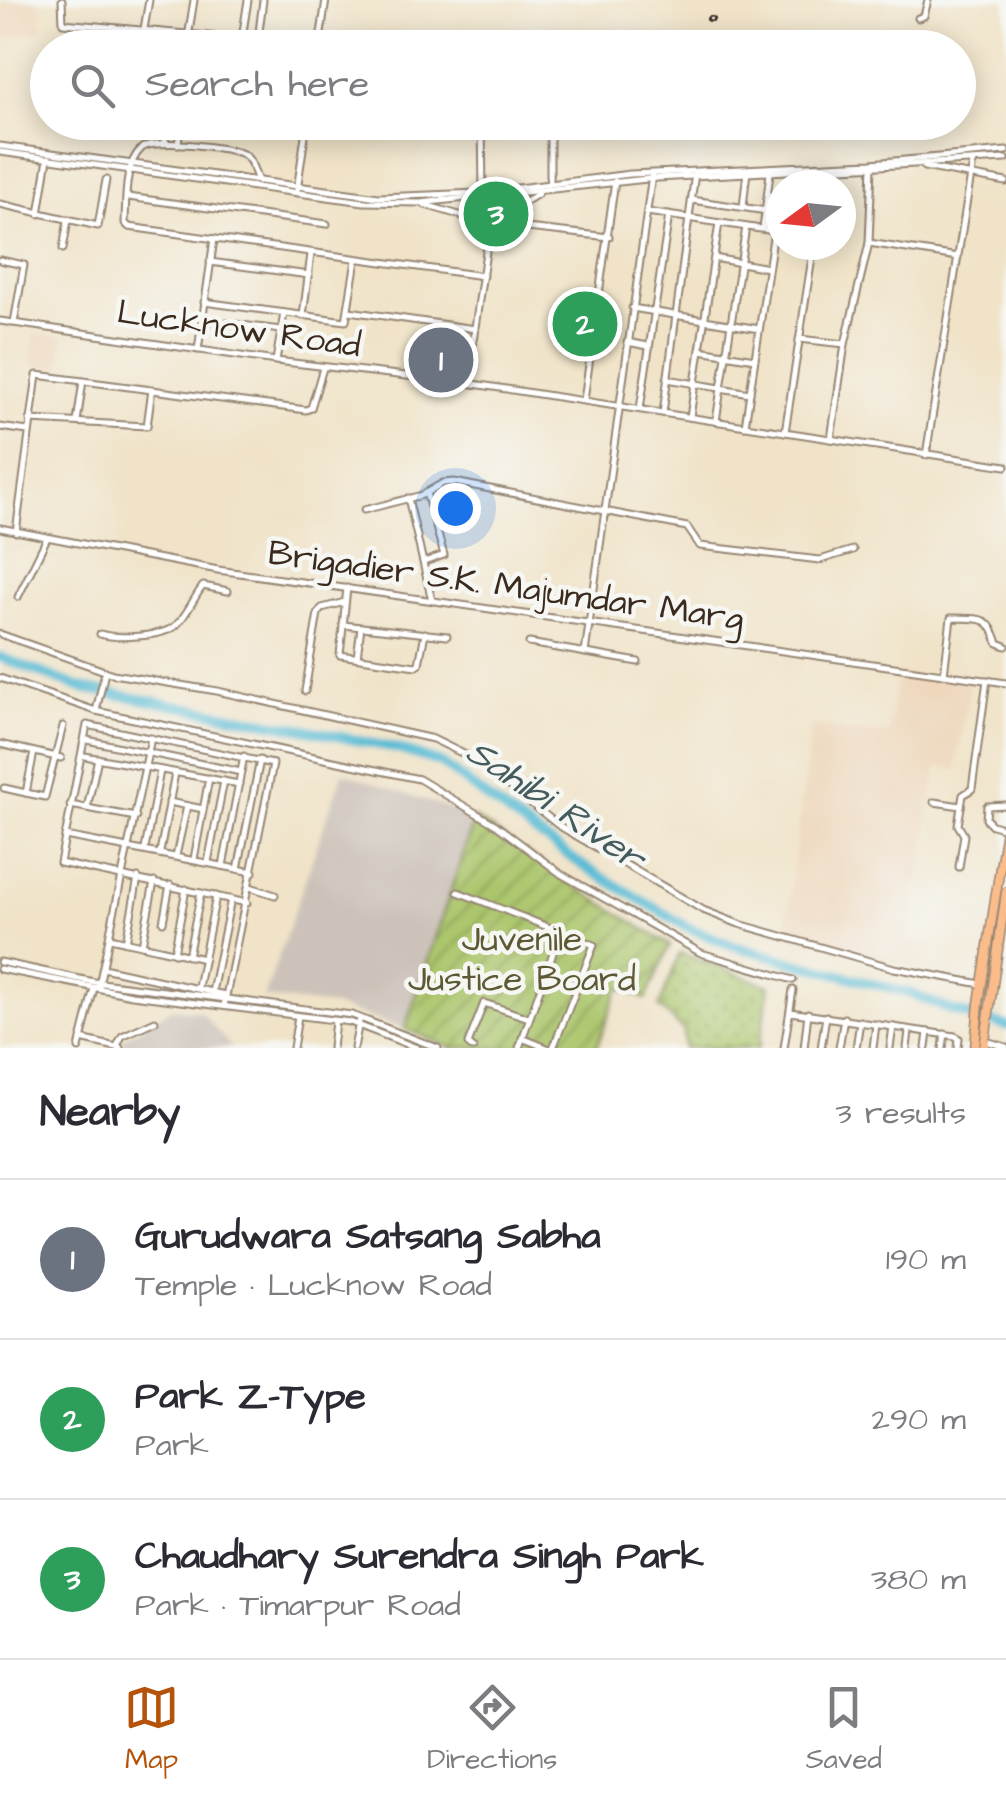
<!DOCTYPE html>
<meta charset="utf-8">
<style>
:root{--surface:#fff;--page:#f7f7f7;--text:#2b2b33;--muted:#7c7c81;--line:#e1e1e2;--accent:#b45309}
body{margin:0;font-family:"Architects Daughter",sans-serif;background:var(--page);color:var(--text)}
.compass{position:absolute;left:766px;top:170px;width:90px;height:90px;border-radius:50%;background:var(--surface);box-shadow:0 5px 25px #0003;rotate:255deg}
.you{position:absolute;left:455px;top:508px;width:35px;height:35px;margin:-25px;border:8px solid #fff;border-radius:50%;background:#1a73e8;box-shadow:0 0 0 15px #1a73e833}
.badge{display:grid;place-items:center;width:65px;height:65px;border-radius:50%;background:var(--accent);color:#fff;font-size:32px;font-weight:700}
.pin{position:absolute;translate:-50% -50%;border:5px solid #fff;box-shadow:0 2px 10px #0006}
.list{margin:0;padding:0;list-style:none}
h2{display:flex;justify-content:space-between;align-items:center;height:130px;margin:0;padding:0 40px;font-size:42px}
h2 small{font-size:32px;font-weight:400;color:var(--muted)}
.list li{display:grid;grid-template-columns:65px 1fr auto;gap:30px;align-items:center;box-sizing:border-box;height:160px;padding:0 40px;border-top:2px solid var(--line)}
.list b{display:block;font-size:38px;white-space:nowrap}
.list p{margin:0;font-size:32px;white-space:nowrap;color:var(--muted)}
.list em{font-size:32px;font-style:normal;color:var(--muted)}
.icon{flex:none;width:55px;height:55px;fill:none;stroke:currentColor;stroke-width:2;stroke-linecap:round;stroke-linejoin:round}
.map{position:relative;flex:none;width:1006px;height:1048px;overflow:hidden}
.search{position:absolute;background:var(--surface);box-shadow:0 5px 25px #0003;left:30px;right:30px;top:30px;height:110px;display:flex;align-items:center;gap:25px;box-sizing:border-box;padding:0 35px;border-radius:55px;color:var(--muted);font-size:38px}
.sheet{height:610px;background:var(--surface)}
nav{display:flex;justify-content:space-around;align-items:center;box-sizing:border-box;height:140px;border-top:2px solid var(--line);background:var(--surface);font-size:28px;color:var(--muted)}
nav a{display:grid;justify-items:center;gap:5px}
nav .on{color:var(--accent)}
.map>svg:first-child{display:block}
</style>
<div class="map">
<svg width="1006" height="1048" viewBox="0 0 1006 1048">
<defs>
<pattern id="grass-dots" width="8" height="8" patternUnits="userSpaceOnUse" patternTransform="scale(2.5)"><rect width="8" height="8" fill="#acc66c"/><path d="M2 2h.1M6 6h.1" fill="none" stroke="#8da158" stroke-width="1.8" stroke-linecap="round"/></pattern>
<pattern id="garden-furrows" width="10" height="10" patternUnits="userSpaceOnUse" patternTransform="scale(2.5)"><rect width="10" height="10" fill="#acc66c"/><path d="M-1 1l2-2M0 10L10 0M9 11l2-2" fill="none" stroke="#8da158"/></pattern>
</defs>
<rect width="100%" height="100%" fill="#f6f6f2"/>
<filter id="ink" filterUnits="userSpaceOnUse"><feTurbulence type="fractalNoise" baseFrequency=".01" numOctaves="2"/><feDisplacementMap in="SourceGraphic" scale="20" xChannelSelector="R" yChannelSelector="G"/><feConvolveMatrix kernelMatrix="1 2 1 2 8 2 1 2 1" color-interpolation-filters="sRGB"/></filter>
<filter id="wash" filterUnits="userSpaceOnUse"><feTurbulence type="fractalNoise" baseFrequency=".0048" numOctaves="4" result="noise"/><feDisplacementMap in="SourceGraphic" scale="40" xChannelSelector="R" yChannelSelector="G"/><feGaussianBlur stdDeviation="2.25" result="paint"/><feColorMatrix in="noise" values="0 0 0 0 0 0 0 0 0 0 0 0 0 0 0 0 0 1.4 0 .05"/><feComposite in="paint" operator="in"/></filter>
<g filter="url(#wash)">
<rect width="100%" height="100%" fill="#f0e3c8"/>
<g fill="#eed7bb">
<path d="M0 0H38L43 31 0 39Z"/>
<path d="M35 333 64 337 60 369 31 365Z"/>
<path d="M897 673 970 683 956 769 937 767 908 942 932 946 928 973 785 933 811 726 888 734Z"/>
</g>
<g fill="#ccc2b9">
<path d="M343 772 475 818 405 1029 334 1006 264 998Z"/>
<path d="M172 1008 201 1012 232 1048H128L120 1041Z"/>
</g>
<g fill="url(#grass-dots)" stroke="#747845" stroke-width="2.5">
<path d="M583 298 596 299 587 351 575 350Z"/>
<path d="M680 953 770 986 759 1048H684V1031L659 1007Z"/>
</g>
<path fill="url(#garden-furrows)" stroke="#747845" stroke-width="2.5" d="M475 818 573 885 670 945 646 999 619 988 596 1048H452L405 1029Z"/>
<g fill="none" stroke-linecap="round" stroke-linejoin="round">
<path stroke="#55bad3" stroke-width="10" d="M0 657 81 688 304 729 398 749 441 763 511 816 585 867 689 928 734 946 912 994 953 1011 1006 1026"/>
</g>
</g>
<g filter="url(#ink)">
<g fill="none" stroke-linecap="round" stroke-linejoin="round">
<defs>
<g id="minor">
<path d="M62 0 63 23 319 46"/>
<path d="M918 18 924 16 928 0"/>
<path d="M144 29 149 0"/>
<path d="M189 31 194 0"/>
<path d="M242 38 248 0"/>
<path d="M258 40 263 0"/>
<path d="M319 47 326 0"/>
<path d="M482 122 483 192"/>
<path d="M165 143 167 122"/>
<path d="M178 144 181 122"/>
<path d="M0 146 379 197 478 193 630 174 871 163 1006 151"/>
<path d="M0 152 364 202 420 203 657 178 1006 159"/>
<path d="M924 167 1006 182"/>
<path d="M258 181C254 172 252 159 243 154 229 147 153 138 142 148 124 164 126 200 125 223L129 227 483 276"/>
<path d="M550 184V122"/>
<path d="M297 190 307 122"/>
<path d="M128 197 327 224"/>
<path d="M480 199 490 224"/>
<path d="M692 200 767 211"/>
<path d="M0 204 98 226 106 180"/>
<path d="M425 205 490 224 609 237"/>
<path d="M743 207 747 171"/>
<path d="M767 207 781 209"/>
<path d="M647 212 781 232"/>
<path d="M39 214 48 158"/>
<path d="M763 229 770 173"/>
<path d="M869 243 958 257"/>
<path d="M63 249 68 220"/>
<path d="M714 258 768 268"/>
<path d="M0 260 24 265 14 323"/>
<path d="M210 262 309 275"/>
<path d="M204 302 346 321 356 260"/>
<path d="M632 308 759 329"/>
<path d="M349 311 475 329"/>
<path d="M303 316 311 254"/>
<path d="M202 320 281 330"/>
<path d="M0 321 276 361 467 383 1006 466"/>
<path d="M799 339 845 344"/>
<path d="M627 342 648 346"/>
<path d="M198 350 214 239"/>
<path d="M700 350 755 359"/>
<path d="M276 361 284 313"/>
<path d="M667 379 750 393"/>
<path d="M467 383 490 224 538 194"/>
<path d="M584 400 615 181"/>
<path d="M640 409 669 215"/>
<path d="M663 413 695 173"/>
<path d="M690 417 719 223"/>
<path d="M30 420 147 426 152 389"/>
<path d="M716 421 746 227"/>
<path d="M77 422 83 381"/>
<path d="M745 426 774 231"/>
<path d="M0 427 28 431"/>
<path d="M785 432 814 245"/>
<path d="M831 439 845 344 869 243 872 166"/>
<path d="M926 455 973 162"/>
<path d="M408 498 432 601"/>
<path d="M364 510 422 495 443 483 454 482 687 527 700 546 820 560 853 550"/>
<path d="M0 528 218 570 1006 683"/>
<path d="M16 532 37 375 306 410 311 408 323 368"/>
<path d="M424 562 444 555 426 493"/>
<path d="M347 588 340 655 416 666 419 664 425 633"/>
<path d="M18 597 47 538"/>
<path d="M343 625 447 636"/>
<path d="M0 634 113 674 217 691 433 739 478 761 558 825 703 910 739 924 894 968 981 984"/>
<path d="M100 634C117 639 159 637 174 627 186 618 194 597 203 586L228 591"/>
<path d="M529 643 638 662"/>
<path d="M585 653 652 175"/>
<path d="M357 657 361 627"/>
<path d="M944 674 951 618C980 619 989 614 998 643L1006 646"/>
<path d="M0 678 96 711 419 779 496 825 561 874 701 953 793 980"/>
<path d="M305 691 318 613 322 608 345 602"/>
<path d="M96 711 105 672"/>
<path d="M87 740 241 772"/>
<path d="M0 744 61 758"/>
<path d="M85 756 239 784"/>
<path d="M4 788 26 793 34 752"/>
<path d="M26 793 45 797 63 726"/>
<path d="M169 802 203 809"/>
<path d="M934 802 961 806"/>
<path d="M70 805 136 817"/>
<path d="M87 808 98 758"/>
<path d="M1006 829 992 825 986 819 987 806 1006 805"/>
<path d="M65 836 253 872"/>
<path d="M145 849 160 771"/>
<path d="M160 852 175 773"/>
<path d="M176 856 187 806"/>
<path d="M194 859 209 778"/>
<path d="M208 862 224 781"/>
<path d="M223 866 244 756"/>
<path d="M959 867 964 835 958 825 963 795 972 789 987 680"/>
<path d="M238 869 260 760"/>
<path d="M250 887 275 895"/>
<path d="M458 892 594 945 553 1048"/>
<path d="M163 922 170 885"/>
<path d="M110 938 204 959"/>
<path d="M126 942 138 878"/>
<path d="M142 945 154 882"/>
<path d="M174 953 186 889"/>
<path d="M188 956 201 893"/>
<path d="M0 962 94 982 352 1015 438 1048"/>
<path d="M103 968 225 995"/>
<path d="M0 969 132 995 350 1022 417 1048"/>
<path d="M546 973 577 985"/>
<path d="M99 985 151 738"/>
<path d="M198 987 216 896"/>
<path d="M212 992 231 899"/>
<path d="M224 1006 273 764 87 725 60 863 247 903"/>
<path d="M790 1012 955 1036 959 1038 958 1048"/>
<path d="M522 1038 547 1048"/>
<path d="M81 1039 120 1048"/>
<path d="M986 1041 1006 1047"/>
<path d="M117 1046 122 1036 155 1021"/>
<path d="M79 1048 94 988"/>
<path d="M293 1048 298 1016"/>
<path d="M332 1048 335 1021"/>
<path d="M354 1048 359 1022"/>
<path d="M473 1048 468 1044 484 1003 529 1018"/>
<path d="M519 1048 560 933"/>
<path d="M784 1048 793 990"/>
<path d="M804 1048 808 1013"/>
<path d="M821 1048 826 1016"/>
<path d="M839 1048 844 1018"/>
<path d="M856 1048 860 1021"/>
<path d="M873 1048 876 1024"/>
<path d="M890 1048 893 1027"/>
<path d="M907 1048 909 1031"/>
<path d="M926 1048 928 1032"/>
<path d="M943 1048 945 1034"/>
</g>
<g id="major">
<path d="M975 1048 979 1003 1006 829"/>
<path d="M984 1048 1006 892"/>
</g>
</defs>
<use href="#minor" stroke="#968673" stroke-width="9"/>
<use href="#major" stroke="#968673" stroke-width="11"/>
<use href="#minor" stroke="#fff" stroke-width="5"/>
<use href="#major" stroke="#fabc8b" stroke-width="8"/>
<defs>
<path id="rail" d="M709 19H712"/>
</defs>
<use href="#rail" stroke="#3b2a1e" stroke-width="6"/>
<use href="#rail" stroke="#f6f6f2" stroke-width="2.5" stroke-dasharray="8" stroke-linecap="butt"/>
</g>
</g>
<g text-anchor="middle" dominant-baseline="central" stroke-width="9" stroke-linejoin="round" paint-order="stroke">
<g font-size="35" fill="#3b2a1e" stroke="#f6f6f2">
<text transform="translate(239 329) rotate(8)">Lucknow Road</text>
<text transform="translate(506 586) rotate(8)">Brigadier S.K. Majumdar Marg</text>
</g>
<g font-size="35" fill="#5d5935" stroke="#f6f6f2">
<text x="522" y="939">Juvenile<tspan x="522" dy="40">Justice Board</tspan></text>
</g>
<g font-size="38" font-style="italic" fill="#445c5d" stroke="#f6f6f2">
<text transform="translate(555 805) rotate(34)">Sahibi River</text>
</g>
</g>
</svg>
<svg class="compass" viewBox="-18 -18 36 36"><path d="M0-13l5 13h-10z" fill="#e53935"/><path d="M0 13l5-13h-10z" fill="#7c7c81"/></svg>
<div class="you"></div>
<div class="pin badge" style="left:441px;top:360px;background:#6b7280">1</div>
<div class="pin badge" style="left:585px;top:324px;background:#2e9e5b">2</div>
<div class="pin badge" style="left:496px;top:214px;background:#2e9e5b">3</div>
<div class="search"><svg class="icon" aria-label="search" viewBox="0 0 24 24"><circle cx="10" cy="10" r="6"/><path d="M15 15l6 6"/></svg>Search here</div>
</div>
<section class="sheet">
<h2>Nearby<small>3 results</small></h2>
<ul class="list">
<li><span class="badge" style="background:#6b7280">1</span><div><b>Gurudwara Satsang Sabha</b><p>Temple · Lucknow Road</p></div><em>190 m</em></li>
<li><span class="badge" style="background:#2e9e5b">2</span><div><b>Park Z-Type</b><p>Park</p></div><em>290 m</em></li>
<li><span class="badge" style="background:#2e9e5b">3</span><div><b>Chaudhary Surendra Singh Park</b><p>Park · Timarpur Road</p></div><em>380 m</em></li>
</ul>
</section>
<nav>
<a class="on"><svg class="icon" aria-label="map" viewBox="0 0 24 24"><path d="M3 6l6-2 6 2 6-2v14l-6 2-6-2-6 2zM9 4v14M15 6v14"/></svg>Map</a>
<a><svg class="icon" aria-label="directions" viewBox="0 0 24 24"><path d="M12 3l9 9-9 9-9-9zM9 14v-3h6M13 9l2 2-2 2"/></svg>Directions</a>
<a><svg class="icon" aria-label="saved" viewBox="0 0 24 24"><path d="M7 4h10v16l-5-4-5 4z"/></svg>Saved</a>
</nav>
